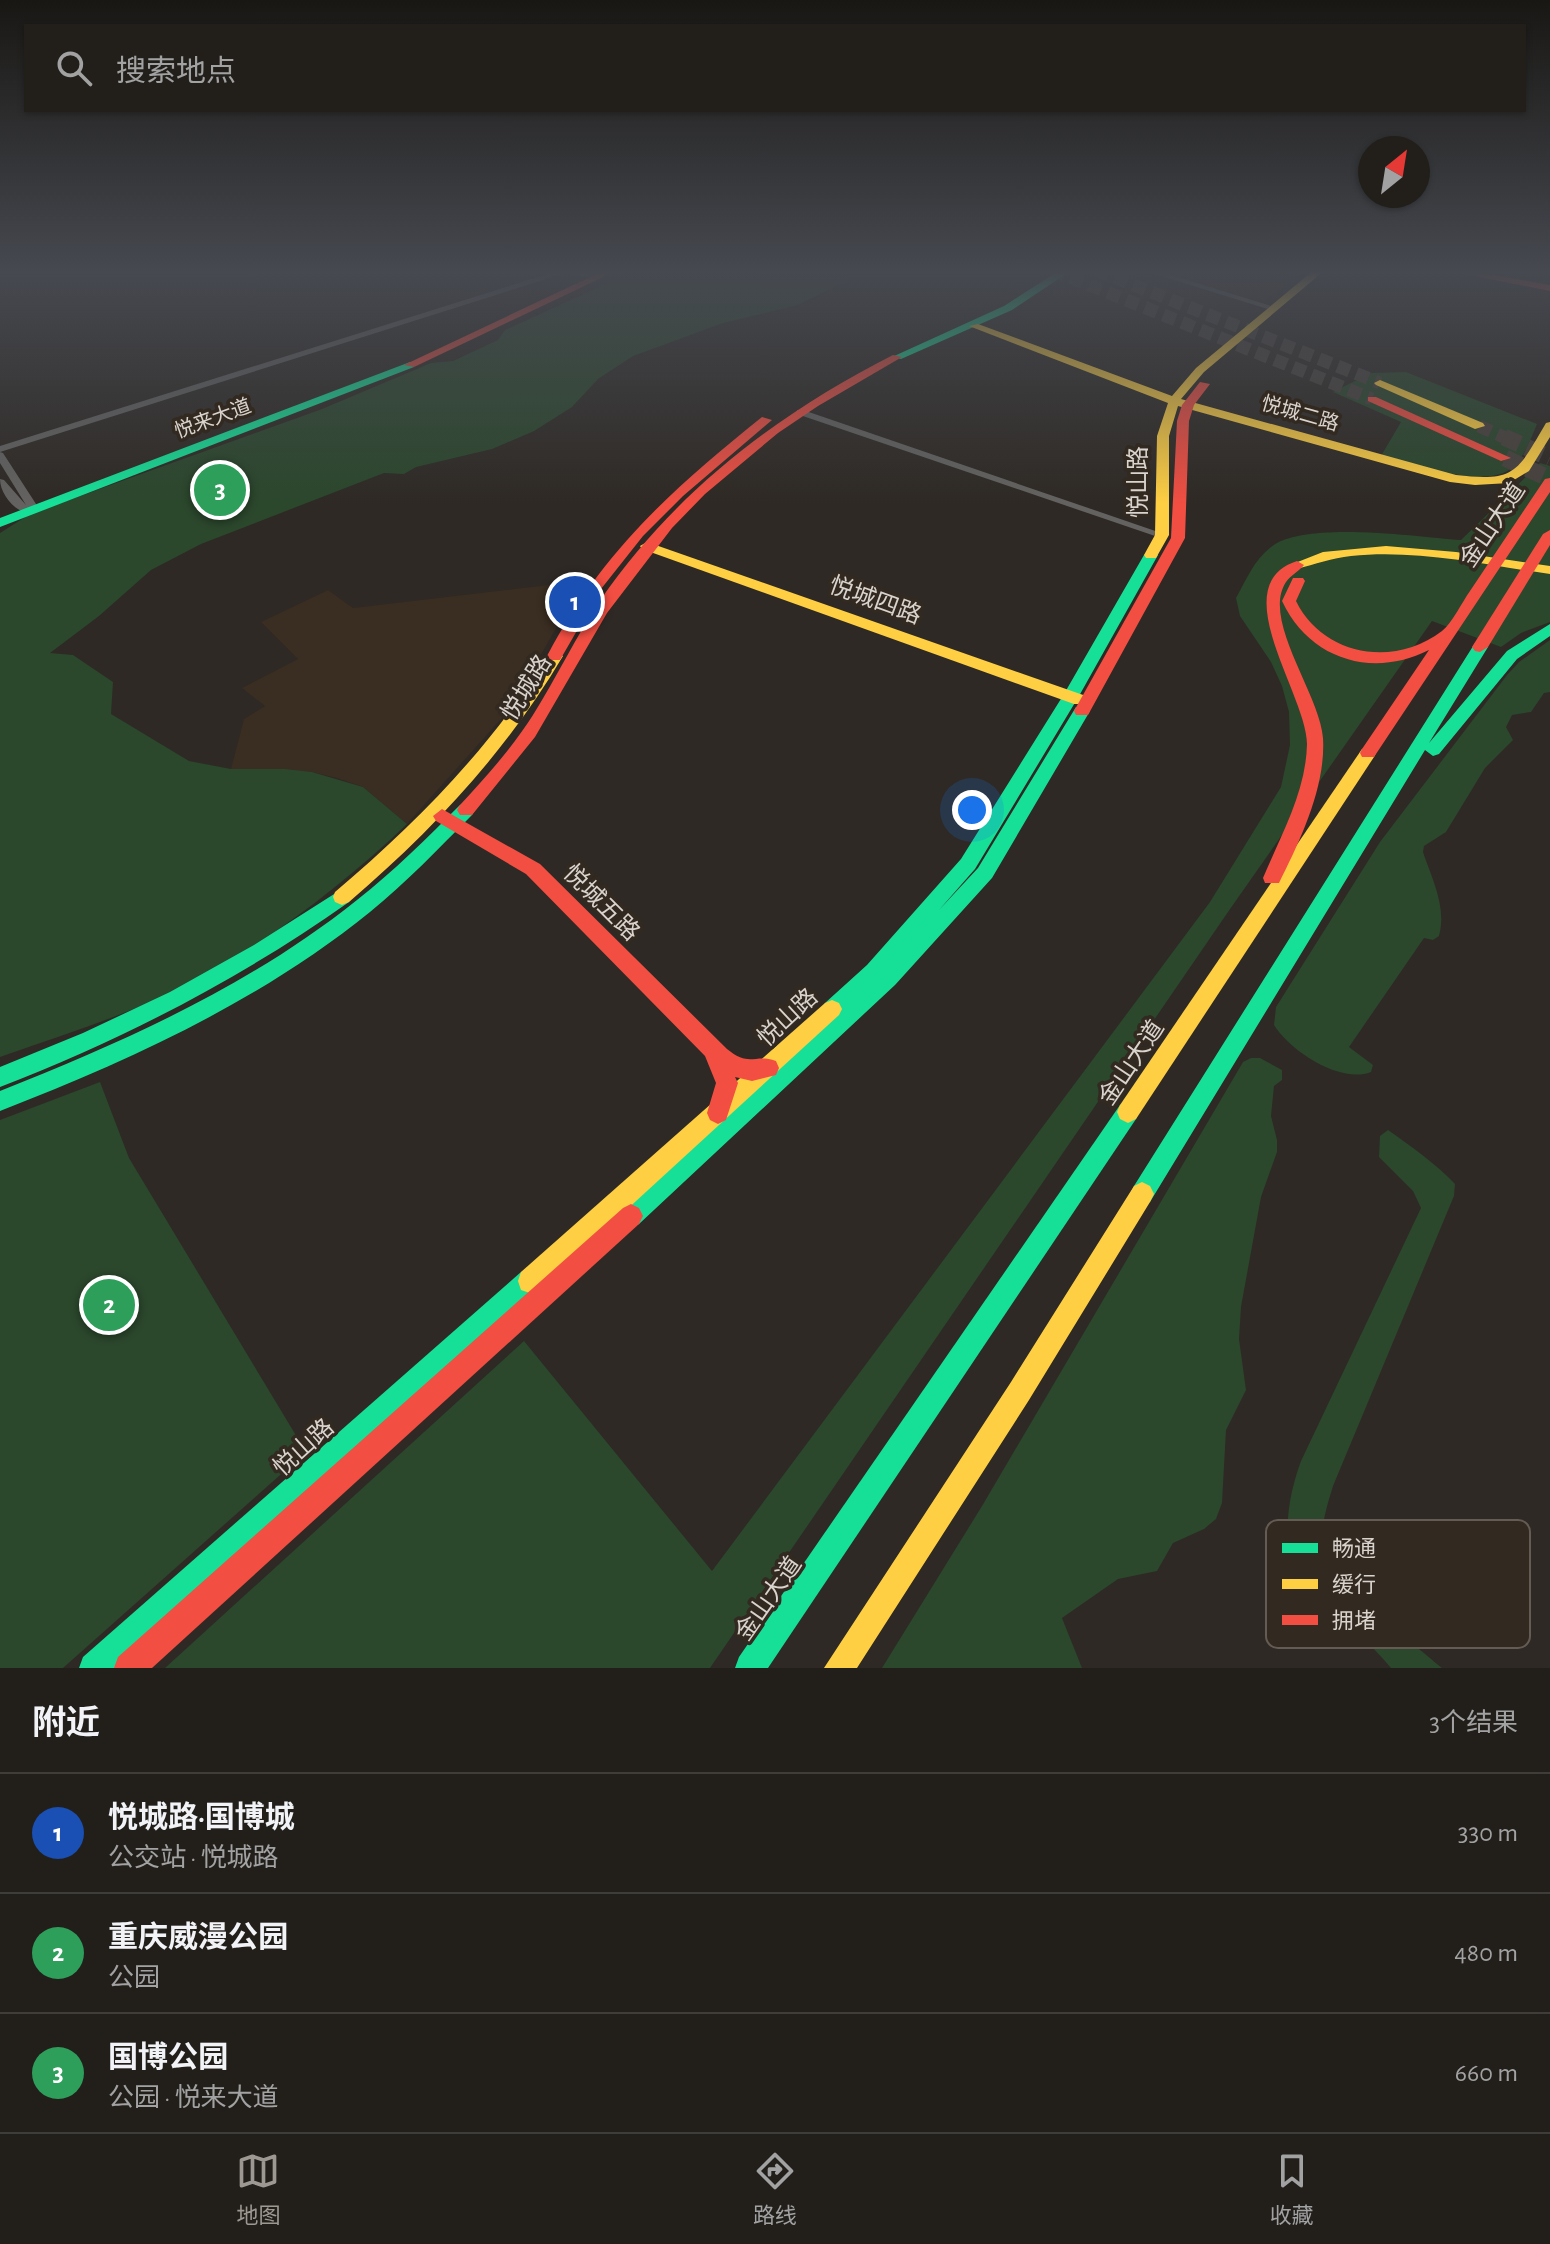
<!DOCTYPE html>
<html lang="zh">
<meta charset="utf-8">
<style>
:root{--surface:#221f1b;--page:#2e2c28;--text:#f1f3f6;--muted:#a2a2a3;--line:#3f3d3a;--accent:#9d9892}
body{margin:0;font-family:"Alegreya Sans","Noto Sans SC",sans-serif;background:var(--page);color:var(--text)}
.compass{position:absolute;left:1358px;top:136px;width:72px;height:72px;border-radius:50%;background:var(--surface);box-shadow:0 2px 6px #0004;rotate:30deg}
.you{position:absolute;left:972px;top:810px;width:28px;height:28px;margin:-20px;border:6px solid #fff;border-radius:50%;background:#1a73e8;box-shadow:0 0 0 12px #1a73e833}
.badge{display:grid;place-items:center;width:52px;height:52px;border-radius:50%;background:var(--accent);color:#fff;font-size:26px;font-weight:700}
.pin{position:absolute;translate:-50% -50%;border:4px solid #fff;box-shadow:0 2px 8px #0006}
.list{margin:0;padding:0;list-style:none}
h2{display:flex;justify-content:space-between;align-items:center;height:104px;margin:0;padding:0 32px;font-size:34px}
h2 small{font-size:26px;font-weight:400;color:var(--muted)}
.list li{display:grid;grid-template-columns:52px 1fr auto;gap:24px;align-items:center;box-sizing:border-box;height:120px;padding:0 32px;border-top:2px solid var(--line)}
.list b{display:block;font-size:30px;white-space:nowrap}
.list p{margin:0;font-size:26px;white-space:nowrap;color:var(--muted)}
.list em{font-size:26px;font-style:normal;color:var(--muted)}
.icon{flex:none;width:44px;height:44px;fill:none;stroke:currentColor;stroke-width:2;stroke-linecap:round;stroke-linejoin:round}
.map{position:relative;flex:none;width:1550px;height:1668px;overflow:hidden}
.search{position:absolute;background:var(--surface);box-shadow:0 2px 6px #0004;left:24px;right:24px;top:24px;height:88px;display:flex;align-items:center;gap:20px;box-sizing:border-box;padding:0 28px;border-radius:0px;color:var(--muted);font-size:30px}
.sheet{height:464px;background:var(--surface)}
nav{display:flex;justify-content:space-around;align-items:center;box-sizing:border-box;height:112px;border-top:2px solid var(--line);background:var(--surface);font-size:22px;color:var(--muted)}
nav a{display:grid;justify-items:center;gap:4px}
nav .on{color:var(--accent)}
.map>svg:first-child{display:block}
</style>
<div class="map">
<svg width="1550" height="1668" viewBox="0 0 1550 1668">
<rect width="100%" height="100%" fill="#2e2924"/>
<g fill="#3a2d21">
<path d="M1153 270H1299L1292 281 1262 302Z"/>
<path d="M583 581 510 709 407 824 363 787 337 778 312 772 231 769 244 719 265 706 242 688 298 659 261 622 328 590 353 608Z"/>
</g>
<g fill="#2b472c">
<path d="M636 270H850L846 281 798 305 723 323 633 356 598 379 572 407 534 431 492 449 416 467 404 474 384 473 201 544 151 570 99 616 50 653 73 655 113 682 111 714 189 761 231 769H285L312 772 363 787 407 824C343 885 271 940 193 982 132 1014 64 1034 0 1057V533L30 514 322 409 431 363 453 361 498 340 505 330Z"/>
<path d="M1406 372 1537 424C1531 438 1525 456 1513 467 1486 491 1413 464 1381 456L1401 422 1333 392 1371 373Z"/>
<path d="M1540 463 1550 466V622L1521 633 1501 647 1432 621 1228 912 710 1668H165L524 1341 712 1571 1210 902 1281 787 1290 745 1289 712 1282 686 1271 662 1240 616 1236 598C1246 580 1254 560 1271 547 1304 520 1417 537 1461 540Z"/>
<path d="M1550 640V692L1544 693 1531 712 1512 715 1506 727 1513 740 1485 768 1446 832 1424 846 1423 852C1432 879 1447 907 1439 936L1433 940 1424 938 1349 1047 1373 1065 1371 1072C1340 1084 1290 1051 1274 1025L1276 1007 1380 842 1507 675 1519 662Z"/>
<path d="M1251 1058H1260L1282 1070V1080L1274 1086 1271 1116 1277 1140V1152L1261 1197 1241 1307 1239 1339 1246 1390 1226 1430 1222 1503 1216 1519 1204 1529 1173 1543 1157 1571 1118 1579 1062 1618 1082 1668H882L982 1506 1243 1062Z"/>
<path d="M100 1082 129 1158 306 1452 63 1668H0V1120Z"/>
<path d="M1388 1130C1412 1147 1435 1163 1455 1184L1454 1196 1333 1486C1327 1506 1319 1531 1323 1552 1328 1578 1419 1648 1442 1668H1391C1383 1659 1375 1649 1365 1641 1347 1627 1325 1615 1311 1598 1278 1560 1285 1504 1301 1461L1421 1208 1413 1191 1379 1157 1380 1136Z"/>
</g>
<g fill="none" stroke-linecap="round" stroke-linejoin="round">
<g stroke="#48423d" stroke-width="13" stroke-dasharray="13 7" stroke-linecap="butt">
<path d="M1052 270 1372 399"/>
<path d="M1096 270 1380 383"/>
<path d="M1479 426 1508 439"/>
</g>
<g stroke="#48423d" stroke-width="17" stroke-dasharray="17 8" stroke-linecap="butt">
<path d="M1504 437 1550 458"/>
<path d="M1505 458 1550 479"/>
</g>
<g fill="#636260" fill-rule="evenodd">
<path d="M560 270H573L592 275 588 277 565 273 0 452V446Z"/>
<path d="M1142 270H1155L1278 308 1271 310Z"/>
<path d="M797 410H803L1167 535 1162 538 1158 537 797 414Z"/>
<path d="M0 452 3 453 36 504 34 514C17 515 0 495 0 479L4 480 26 505 0 463Z"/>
</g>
<g fill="#16e098" fill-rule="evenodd">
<path d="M1060 270H1072L1012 310 901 359 892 357 1004 306Z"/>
<path d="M410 362 414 363V367L0 527V518Z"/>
<path d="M1151 551 1158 555 1079 696 975 869 939 910 978 868 1076 707H1088L1090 711 992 878 895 985 639 1224 631 1228 623 1224 619 1216 623 1208 831 1018 825 1015 822 1009 825 1003 867 965 961 859 1064 694 1144 555Z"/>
<path d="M1550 624V636L1517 659 1439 754 1433 756 1425 750 1150 1202 1142 1206 1134 1202 1130 1194 1134 1186 1475 643 1480 642 1488 647 1429 743 1507 651Z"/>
<path d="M466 803 475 810 472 815C439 848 407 882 370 912 260 1001 131 1060 0 1111V1091C126 1041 251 985 357 900 394 871 427 838 460 805Z"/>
<path d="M342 889 349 892 351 897 349 902C240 979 124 1039 0 1087V1067L83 1033 170 992 254 945Z"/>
<path d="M1128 1101 1136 1105 1139 1112 1136 1119 768 1668H735L739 1657 1120 1105Z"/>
<path d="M530 1269 539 1272 542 1281 539 1290 117 1668H79L83 1657 521 1272Z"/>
</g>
<g fill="#ffcf43" fill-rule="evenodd">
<path d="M1314 270H1325L1204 372 1181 399 1456 475C1516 482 1517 472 1546 423L1550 422V437L1529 471 1509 483 1475 485 1450 482 1178 406 1169 436V535L1156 558H1146L1144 555 1155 535 1157 436 1168 403 969 326 978 324 1172 396 1196 368Z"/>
<path d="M1380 380 1483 423 1485 426 1475 429 1376 385 1374 383Z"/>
<path d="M647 542 1086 696 1088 700 1086 704H1074L642 549 640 546Z"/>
<path d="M1386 546 1456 552 1550 566V574C1485 565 1417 549 1351 556 1332 558 1315 564 1297 569L1290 565 1323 552Z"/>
<path d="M555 651 563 656C506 752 433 830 349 902L342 905 335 902 333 897 335 892C419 821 492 746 550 652Z"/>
<path d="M1368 747 1376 753 1374 757 1136 1119 1128 1123 1120 1119 1117 1112 1120 1105 1362 749Z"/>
<path d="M832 1000 839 1003 842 1009 839 1015 539 1290 530 1293 521 1290 518 1281 521 1272 825 1003Z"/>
<path d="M1142 1182 1150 1186 1154 1194 1150 1202 1029 1400 857 1668H824L1011 1382 1134 1186Z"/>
</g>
<g fill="#f24e42" fill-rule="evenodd">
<path d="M605 270H618L414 367 404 365Z"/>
<path d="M1444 270H1467L1550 285V291Z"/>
<path d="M893 355 902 357 818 406 778 433 705 494 672 528 607 613 535 737 472 815H460L457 810 460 805C486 777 512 748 533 715 557 677 576 636 601 599 676 491 777 414 893 355Z"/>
<path d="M1200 382 1210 384 1194 405 1189 421 1185 538 1088 715H1076L1074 711 1171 538 1177 421 1182 405Z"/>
<path d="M1368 397H1376L1511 458 1501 461 1368 401Z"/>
<path d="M762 417 772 420 683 496 643 536 601 589 560 660H550L547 656C602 552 671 490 762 417Z"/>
<path d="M1550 478V492L1374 757H1362L1360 753 1362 749 1429 650C1372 679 1309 659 1282 601L1293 578H1303L1305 581 1296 601C1323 656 1394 668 1442 631 1453 622 1462 602 1470 591 1495 554 1520 516 1545 479Z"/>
<path d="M1550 530V545L1488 647 1480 652 1475 651 1472 647 1543 534Z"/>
<path d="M1297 561 1304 565C1299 571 1291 575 1286 582 1261 620 1320 694 1323 738 1326 787 1300 841 1279 883H1265L1263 878C1281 835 1306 792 1307 744 1307 695 1223 585 1297 561Z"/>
<path d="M442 809 540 864 727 1049C750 1068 755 1053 776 1061L779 1068 776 1075 752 1081 735 1077 738 1083 726 1120 718 1124 710 1120 707 1113 716 1083 705 1056 526 874 436 821 433 816Z"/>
<path d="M631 1204 639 1208 643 1216 639 1224 152 1668H114L118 1657 623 1208Z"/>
</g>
</g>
<linearGradient id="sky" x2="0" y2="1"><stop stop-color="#191714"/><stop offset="0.54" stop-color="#464950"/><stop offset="1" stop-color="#464950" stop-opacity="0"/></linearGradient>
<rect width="1550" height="504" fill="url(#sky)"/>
<g text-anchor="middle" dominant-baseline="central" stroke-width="7" stroke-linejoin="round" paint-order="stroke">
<g font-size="20" fill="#d9d3cd" stroke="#322920">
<text transform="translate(1300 414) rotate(16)">悦城二路</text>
<text transform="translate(213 419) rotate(-20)">悦来大道</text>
</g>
<g font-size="24" fill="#d9d3cd" stroke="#322920">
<text transform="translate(1139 482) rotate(-90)">悦山路</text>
<text transform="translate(1493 525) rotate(-56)">金山大道</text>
<text transform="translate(875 601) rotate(20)">悦城四路</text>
<text transform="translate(527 688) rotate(-58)">悦城路</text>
<text transform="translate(601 903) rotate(45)">悦城五路</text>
<text transform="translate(788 1018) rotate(-43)">悦山路</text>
<text transform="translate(1132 1063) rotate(-56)">金山大道</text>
<text transform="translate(304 1448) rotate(-42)">悦山路</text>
<text transform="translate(769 1599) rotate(-55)">金山大道</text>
</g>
</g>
<rect x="1266" y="1520" width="264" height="128" rx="12" fill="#322920" stroke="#645c54" stroke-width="2"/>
<rect x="1282" y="1543" width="36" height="10" fill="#16e098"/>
<rect x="1282" y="1579" width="36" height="10" fill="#ffcf43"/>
<rect x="1282" y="1615" width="36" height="10" fill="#f24e42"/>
<g font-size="22" fill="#d9d3cd">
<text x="1332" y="1556">畅通</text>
<text x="1332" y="1592">缓行</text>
<text x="1332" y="1628">拥堵</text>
</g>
</svg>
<svg class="compass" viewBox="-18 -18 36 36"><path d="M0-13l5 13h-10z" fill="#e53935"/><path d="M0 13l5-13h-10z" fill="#a2a2a3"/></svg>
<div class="you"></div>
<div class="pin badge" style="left:575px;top:602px;background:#1a4fb4">1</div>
<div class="pin badge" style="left:109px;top:1305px;background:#2e9e5b">2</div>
<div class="pin badge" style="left:220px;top:490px;background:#2e9e5b">3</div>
<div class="search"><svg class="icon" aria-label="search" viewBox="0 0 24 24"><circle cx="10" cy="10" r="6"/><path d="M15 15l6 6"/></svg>搜索地点</div>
</div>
<section class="sheet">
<h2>附近<small>3个结果</small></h2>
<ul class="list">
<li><span class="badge" style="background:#1a4fb4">1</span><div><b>悦城路·国博城</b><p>公交站 · 悦城路</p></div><em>330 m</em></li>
<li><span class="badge" style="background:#2e9e5b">2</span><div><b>重庆威漫公园</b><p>公园</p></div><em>480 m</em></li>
<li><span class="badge" style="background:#2e9e5b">3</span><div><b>国博公园</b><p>公园 · 悦来大道</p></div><em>660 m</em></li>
</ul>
</section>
<nav>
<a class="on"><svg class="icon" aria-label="map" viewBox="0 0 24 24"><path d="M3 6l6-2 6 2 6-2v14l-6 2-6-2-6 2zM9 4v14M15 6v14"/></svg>地图</a>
<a><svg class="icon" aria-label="directions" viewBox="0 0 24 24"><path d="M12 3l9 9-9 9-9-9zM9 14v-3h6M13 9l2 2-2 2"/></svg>路线</a>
<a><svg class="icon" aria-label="saved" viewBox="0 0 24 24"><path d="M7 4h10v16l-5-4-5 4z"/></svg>收藏</a>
</nav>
